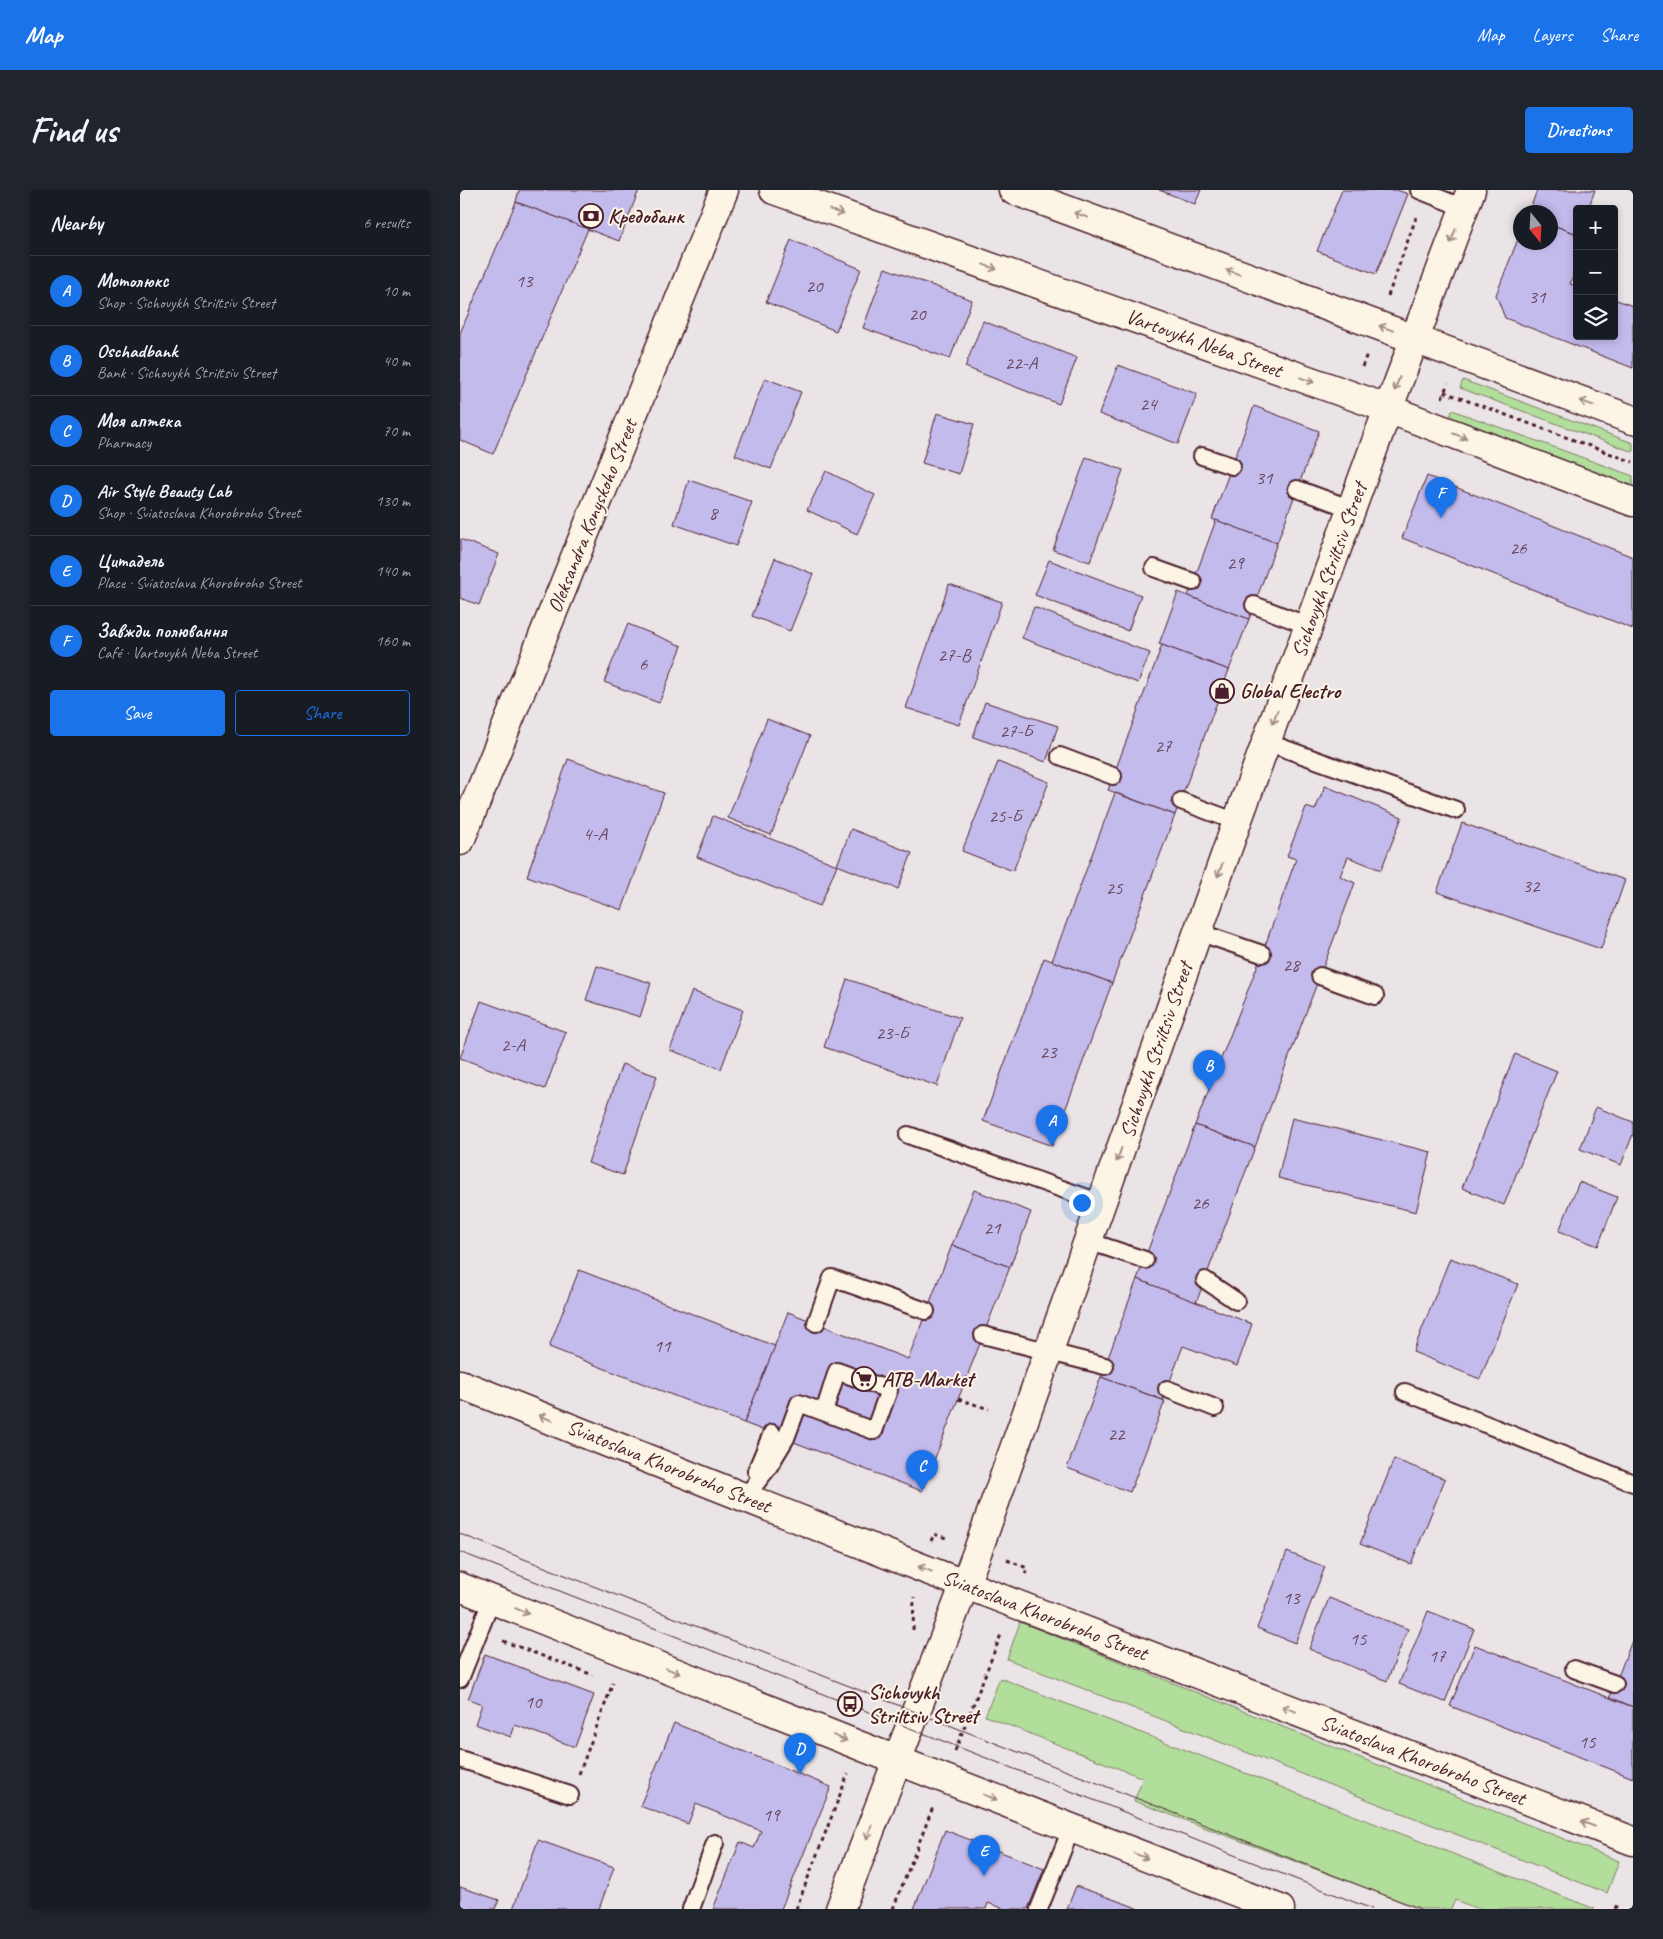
<!DOCTYPE html>
<meta charset="utf-8">
<style>
:root{--surface:#171b24;--page:#20242c;--text:#f1f3f6;--muted:#9ea1a6;--line:#363941;--accent:#1a73e8}
body{margin:0;font-family:Caveat,sans-serif;background:var(--page);color:var(--text)}
.controls{position:absolute;right:15px;top:15px;display:grid;overflow:hidden;border-radius:5px;box-shadow:0 2px 8px #0003}
.controls button{width:45px;height:45px;display:grid;place-items:center;padding:0;border:0;border-bottom:1px solid var(--line);background:var(--surface);color:var(--text);font:25px sans-serif}
.compass{position:absolute;left:1053px;top:15px;width:45px;height:45px;border-radius:50%;background:var(--surface);box-shadow:0 2px 8px #0003;rotate:162deg}
.you{position:absolute;left:621px;top:1012px;width:18px;height:18px;margin:-12px;border:4px solid #fff;border-radius:50%;background:#1a73e8;box-shadow:0 0 0 8px #1a73e833}
.badge{display:grid;place-items:center;width:32px;height:32px;border-radius:50%;background:var(--accent);color:#fff;font-size:16px;font-weight:700}
.pin{position:absolute;translate:-50% -41px;filter:drop-shadow(0 1px 2px #0008)}
.pin::after{content:'';position:absolute;top:26px;width:18px;height:15px;background:inherit;clip-path:polygon(0 0,100% 0,50% 100%)}
.list{margin:0;padding:0;list-style:none}
h2{display:flex;justify-content:space-between;align-items:center;height:65px;margin:0;padding:0 20px;font-size:21px}
h2 small{font-size:16px;font-weight:400;color:var(--muted)}
.list li{display:grid;grid-template-columns:32px 1fr auto;gap:15px;align-items:center;box-sizing:border-box;height:70px;padding:0 20px;border-top:1px solid var(--line)}
.list b{display:block;font-size:19px;white-space:nowrap}
.list p{margin:0;font-size:16px;white-space:nowrap;color:var(--muted)}
.list em{font-size:16px;font-style:normal;color:var(--muted)}
.actions{display:flex;gap:10px;padding:15px 20px}
.actions a{flex:1;padding:11px 0;border:1px solid var(--accent);border-radius:5px;text-align:center;font-size:18px;color:var(--accent)}
.actions .main{background:var(--accent);color:#fff}
.icon{flex:none;width:28px;height:28px;fill:none;stroke:currentColor;stroke-width:2;stroke-linecap:round;stroke-linejoin:round}
.map{position:relative;flex:none;width:1173px;height:1719px;overflow:hidden;border-radius:5px}
header{display:flex;align-items:center;gap:30px;box-sizing:border-box;height:70px;padding:0 25px;background:var(--accent);color:#fff}
header strong{font-size:24px}
nav{display:flex;gap:28px;margin-inline-start:auto;font-size:18px}
.intro{display:flex;align-items:center;justify-content:space-between;box-sizing:border-box;height:120px;padding:0 30px}
h1{margin:0;font-size:35px}
.button{padding:12px 22px;border-radius:5px;background:var(--accent);color:#fff;font-size:18px;font-weight:700}
main{display:flex;gap:30px;padding:0 30px}
aside{flex:1;background:var(--surface);border-radius:5px;box-shadow:0 2px 8px #0003}
.map>svg:first-child{display:block}
</style>
<header>
<strong>Map</strong>
<nav><a>Map</a><a>Layers</a><a>Share</a></nav>
</header>
<div class="intro"><h1>Find us</h1><a class="button">Directions</a></div>
<main>
<aside>
<h2>Nearby<small>6 results</small></h2>
<ul class="list">
<li><span class="badge">A</span><div><b>Мотолюкс</b><p>Shop · Sichovykh Striltsiv Street</p></div><em>10 m</em></li>
<li><span class="badge">B</span><div><b>Oschadbank</b><p>Bank · Sichovykh Striltsiv Street</p></div><em>40 m</em></li>
<li><span class="badge">C</span><div><b>Моя аптека</b><p>Pharmacy</p></div><em>70 m</em></li>
<li><span class="badge">D</span><div><b>Air Style Beauty Lab</b><p>Shop · Sviatoslava Khorobroho Street</p></div><em>130 m</em></li>
<li><span class="badge">E</span><div><b>Цитадель</b><p>Place · Sviatoslava Khorobroho Street</p></div><em>140 m</em></li>
<li><span class="badge">F</span><div><b>Завжди полювання</b><p>Café · Vartovykh Neba Street</p></div><em>160 m</em></li>
</ul>
<div class="actions"><a class="main">Save</a><a>Share</a></div>
</aside>
<div class="map">
<svg width="1173" height="1719" viewBox="0 0 1173 1719">
<rect width="100%" height="100%" fill="#ebe4e7"/>
<filter id="ink" filterUnits="userSpaceOnUse"><feTurbulence type="fractalNoise" baseFrequency=".02" numOctaves="2"/><feDisplacementMap in="SourceGraphic" scale="10" xChannelSelector="R" yChannelSelector="G"/><feConvolveMatrix kernelMatrix="1 2 1 2 8 2 1 2 1" color-interpolation-filters="sRGB"/></filter>
<g filter="url(#ink)">
<g fill="#b2de9c" stroke="#7e7e64">
<path d="M1003 190 1173 253V262L1000 198Z"/>
<path d="M992 220 1173 286V296L990 229Z"/>
<path d="M560 1432 1159 1671 1147 1703 547 1469Z"/>
<path d="M540 1488 1135 1719H1018L995 1710 991 1719H962L674 1611 683 1588 525 1526Z"/>
</g>
<g fill="#c4bbed" stroke="#4a1f2b">
<path d="M59 0H179L159 51 56 12Z"/>
<path d="M699 0H741L735 14Z"/>
<path d="M882 0H937L948 4 916 84 857 61Z"/>
<path d="M1077 0H1135L1128 19H1117V44L1090 34V22H1069Z"/>
<path d="M56 12 128 39 33 264 0 250V143Z"/>
<path d="M1090 34 1117 44V77L1110 94 1117 96V146H1154V109L1173 116V178L1045 128 1036 105 1060 44V52H1090Z"/>
<path d="M331 50 401 79 376 141 306 112Z"/>
<path d="M425 78 512 110 490 169 403 138Z"/>
<path d="M523 131 617 168 599 214 505 177Z"/>
<path d="M658 175 737 204 718 254 639 224Z"/>
<path d="M305 188 341 202 311 279 275 265Z"/>
<path d="M794 216 859 241 817 353 752 329Z"/>
<path d="M477 223 514 234 499 284 462 273Z"/>
<path d="M626 267 663 280 630 372 593 360Z"/>
<path d="M366 281 415 305 397 344 347 320Z"/>
<path d="M967 286 1173 367V439L942 348Z"/>
<path d="M229 290 292 312 276 356 214 334Z"/>
<path d="M756 330 817 353 789 429 728 406Z"/>
<path d="M0 349 39 364 19 415 0 408Z"/>
<path d="M315 368 353 384 330 441 292 426Z"/>
<path d="M589 370 681 405 668 441 575 405Z"/>
<path d="M489 394 542 412 499 535 446 518Z"/>
<path d="M718 402 789 429 769 480 699 454Z"/>
<path d="M574 417 690 463 678 493 562 448Z"/>
<path d="M168 434 222 456 199 513 144 492Z"/>
<path d="M702 455 769 480 715 625 648 600Z"/>
<path d="M525 512 598 536 586 572 513 547Z"/>
<path d="M307 529 350 546 311 645 268 628Z"/>
<path d="M108 569 204 603 162 720 67 686Z"/>
<path d="M538 572 589 592 553 681 502 661Z"/>
<path d="M865 596 942 627 921 680 888 667 880 686 895 693 795 957 735 935 802 764 836 669 827 666 846 617 855 620Z"/>
<path d="M655 603 715 625 652 793 592 771Z"/>
<path d="M253 626 377 675 360 716 237 667Z"/>
<path d="M1002 633 1165 690 1141 759 977 702Z"/>
<path d="M391 639 452 663 438 699 377 675Z"/>
<path d="M584 768 652 793 592 956 523 931Z"/>
<path d="M137 776 191 793 180 827 126 810Z"/>
<path d="M387 789 500 828 477 896 364 857Z"/>
<path d="M232 801 283 820 261 879 210 860Z"/>
<path d="M21 811 106 842 85 899 0 868Z"/>
<path d="M1055 864 1097 881 1044 1015 1002 998Z"/>
<path d="M162 874 197 886 163 985 128 973Z"/>
<path d="M1136 917 1173 932V944L1161 975 1120 959Z"/>
<path d="M832 928 971 962 956 1022 818 988Z"/>
<path d="M735 935 795 957 736 1113 677 1089Z"/>
<path d="M1119 992 1157 1007 1138 1056 1099 1041Z"/>
<path d="M514 1000 571 1022 550 1077 492 1055Z"/>
<path d="M492 1055 550 1077 462 1301 284 1233 328 1122 448 1169Z"/>
<path d="M990 1068 1058 1094 1020 1189 953 1162Z"/>
<path d="M119 1080 315 1156 284 1233 89 1157Z"/>
<path d="M677 1089 792 1134 777 1176 723 1156 703 1210 641 1187Z"/>
<path d="M641 1187 705 1211 670 1302 607 1278Z"/>
<path d="M934 1269 985 1289 951 1374 900 1354Z"/>
<path d="M827 1362 865 1377 835 1453 797 1438Z"/>
<path d="M869 1408 948 1439 927 1491 849 1459Z"/>
<path d="M968 1421 1014 1439 985 1512 939 1494Z"/>
<path d="M1173 1448V1517L1150 1507Z"/>
<path d="M1015 1455 1173 1517V1588L990 1516Z"/>
<path d="M25 1464 134 1505 115 1557 55 1535 51 1547 15 1534 22 1514 8 1509Z"/>
<path d="M214 1533 371 1597 321 1719H253L280 1652 294 1658 301 1641 236 1614 228 1634 180 1616Z"/>
<path d="M485 1640 584 1679 568 1719H545L528 1713 526 1719H454Z"/>
<path d="M78 1650 154 1677 139 1719H53Z"/>
<path d="M616 1696 672 1716 678 1719H607Z"/>
<path d="M0 1697 39 1710 35 1719H0Z"/>
</g>
<g fill="none" stroke-linecap="round" stroke-linejoin="round">
<defs>
<g id="lane">
<path d="M959 0 1004 18"/>
<path d="M742 266 772 276"/>
<path d="M837 299 892 319"/>
<path d="M694 378 733 392"/>
<path d="M794 415 849 436"/>
<path d="M806 552 996 620"/>
<path d="M600 566 653 586"/>
<path d="M721 611 777 632"/>
<path d="M738 742 802 764"/>
<path d="M860 786 915 806"/>
<path d="M448 945 642 1013"/>
<path d="M628 1051 685 1070"/>
<path d="M745 1090 776 1111"/>
<path d="M356 1133 372 1088 466 1121"/>
<path d="M523 1145 645 1176"/>
<path d="M707 1199 755 1218"/>
<path d="M945 1202 1173 1293"/>
<path d="M296 1281 312 1243"/>
<path d="M286 1306 308 1278 326 1248 339 1213 414 1241 429 1200 377 1181 364 1222"/>
<path d="M1114 1479 1155 1494"/>
<path d="M0 1489 32 1409"/>
<path d="M0 1569 110 1605"/>
<path d="M231 1719 255 1653"/>
<path d="M579 1719 611 1639"/>
</g>
<g id="street">
<path d="M314 0 907 211 1173 312"/>
<path d="M553 0 1173 230"/>
<path d="M0 651 264 0"/>
</g>
<g id="primary">
<path d="M0 1194 462 1378 1173 1651"/>
<path d="M0 1397 408 1559 820 1719"/>
<path d="M380 1719 518 1360 777 632 921 238 1011 0"/>
</g>
</defs>
<use href="#lane" stroke="#4a1f2b" stroke-width="20"/>
<use href="#street" stroke="#4a1f2b" stroke-width="31"/>
<use href="#primary" stroke="#4a1f2b" stroke-width="31"/>
<g stroke="#4a1f2b" stroke-width="3" stroke-dasharray="4 4" stroke-linecap="butt">
<path d="M928 106 957 25"/>
<path d="M902 177 907 164"/>
<path d="M984 202 1173 272"/>
<path d="M982 208 988 193"/>
<path d="M498 1209 529 1219"/>
<path d="M471 1351 474 1344 489 1349"/>
<path d="M547 1370 567 1378 565 1385"/>
<path d="M453 1440 454 1407"/>
<path d="M43 1451 133 1485"/>
<path d="M495 1561 542 1442"/>
<path d="M119 1584 153 1493"/>
<path d="M336 1719 388 1584"/>
<path d="M433 1719 473 1617"/>
<path d="M1155 1719 1157 1714"/>
</g>
<use href="#lane" stroke="#fcf5e5" stroke-width="16"/>
<use href="#street" stroke="#fcf5e5" stroke-width="28"/>
<use href="#primary" stroke="#fcf5e5" stroke-width="28"/>
<g stroke="#4a1f2b" stroke-width="1">
<path d="M0 1344 960 1719"/>
<path d="M0 1362 912 1719"/>
</g>
</g>
<defs><path id="oneway-shaft" d="M-6 0H5M1.5-3L5.5 0L1.5 3" fill="none" stroke-width="1.6" stroke-linecap="round" stroke-linejoin="round" transform="scale(1.25)"/></defs>
<g stroke="#a38a88">
<use href="#oneway-shaft" transform="translate(376 22) rotate(20)"/>
<use href="#oneway-shaft" transform="translate(621 25) rotate(-160)"/>
<use href="#oneway-shaft" transform="translate(993 46) rotate(111)"/>
<use href="#oneway-shaft" transform="translate(530 77) rotate(20)"/>
<use href="#oneway-shaft" transform="translate(773 82) rotate(-160)"/>
<use href="#oneway-shaft" transform="translate(926 138) rotate(-160)"/>
<use href="#oneway-shaft" transform="translate(847 190) rotate(20)"/>
<use href="#oneway-shaft" transform="translate(937 194) rotate(110)"/>
<use href="#oneway-shaft" transform="translate(1127 213) rotate(-160)"/>
<use href="#oneway-shaft" transform="translate(1000 246) rotate(21)"/>
<use href="#oneway-shaft" transform="translate(815 527) rotate(110)"/>
<use href="#oneway-shaft" transform="translate(760 680) rotate(110)"/>
<use href="#oneway-shaft" transform="translate(659 965) rotate(109)"/>
<use href="#oneway-shaft" transform="translate(86 1228) rotate(-158)"/>
<use href="#oneway-shaft" transform="translate(465 1379) rotate(-159)"/>
<use href="#oneway-shaft" transform="translate(62 1421) rotate(22)"/>
<use href="#oneway-shaft" transform="translate(213 1481) rotate(22)"/>
<use href="#oneway-shaft" transform="translate(829 1519) rotate(-159)"/>
<use href="#oneway-shaft" transform="translate(380 1548) rotate(22)"/>
<use href="#oneway-shaft" transform="translate(530 1607) rotate(21)"/>
<use href="#oneway-shaft" transform="translate(1128 1634) rotate(-159)"/>
<use href="#oneway-shaft" transform="translate(409 1642) rotate(111)"/>
<use href="#oneway-shaft" transform="translate(681 1666) rotate(21)"/>
</g>
</g>
<defs>
<symbol id="bank-ring" viewBox="-11 -11 22 22"><circle r="9.5" fill="#fcf5e5" stroke="#4a1f2b" stroke-width="1.5"/><path d="M-6-4H6V4H-6ZM0-2.3a2.3 2.3 0 1 0 0 4.6a2.3 2.3 0 1 0 0-4.6Z" fill="#4a1f2b"/></symbol>
<symbol id="shop-ring" viewBox="-11 -11 22 22"><circle r="9.5" fill="#fcf5e5" stroke="#4a1f2b" stroke-width="1.5"/><path d="M-5-2.5h2.3a2.7 3.5 0 0 1 5.4 0H5L5.5 6h-11ZM-1.5-2.5h3a1.5 2.3 0 0 0-3 0Z" fill="#4a1f2b"/></symbol>
<symbol id="supermarket-ring" viewBox="-11 -11 22 22"><circle r="9.5" fill="#fcf5e5" stroke="#4a1f2b" stroke-width="1.5"/><path d="M-6-5.5h2.5l.6 2H6L4.5 2H-2.5L-4.4-4H-6ZM-1.5 3.2a1.3 1.3 0 1 0 .1 0ZM3 3.2a1.3 1.3 0 1 0 .1 0Z" fill="#4a1f2b"/></symbol>
<symbol id="bus-ring" viewBox="-11 -11 22 22"><circle r="9.5" fill="#fcf5e5" stroke="#4a1f2b" stroke-width="1.5"/><path d="M-5-6H5V4H4V6H2V4H-2V6H-4V4H-5ZM-3.5-4V0h7V-4ZM-3.5 1.2v1.5H-2V1.2ZM2 1.2v1.5H3.5V1.2Z" fill="#4a1f2b"/></symbol>
</defs>
<g fill-rule="evenodd">
<use href="#bank-ring" x="117" y="12" width="28" height="28"/>
<use href="#shop-ring" x="748" y="487" width="28" height="28"/>
<use href="#supermarket-ring" x="390" y="1175" width="28" height="28"/>
<use href="#bus-ring" x="376" y="1500" width="28" height="28"/>
</g>
<g text-anchor="middle" dominant-baseline="central" stroke-width="4" stroke-linejoin="round" paint-order="stroke">
<g font-size="19" fill="#68465c">
<text x="64" y="91">13</text>
<text x="354" y="96">20</text>
<text x="1077" y="107">31</text>
<text x="457" y="124">20</text>
<text x="561" y="173">22-А</text>
<text x="688" y="214">24</text>
<text x="804" y="288">31</text>
<text x="253" y="323">8</text>
<text x="1058" y="358">26</text>
<text x="775" y="373">29</text>
<text x="494" y="465">27-В</text>
<text x="183" y="474">6</text>
<text x="556" y="541">27-Б</text>
<text x="703" y="556">27</text>
<text x="545" y="626">25-Б</text>
<text x="135" y="644">4-А</text>
<text x="1071" y="696">32</text>
<text x="654" y="698">25</text>
<text x="831" y="775">28</text>
<text x="432" y="843">23-Б</text>
<text x="53" y="855">2-А</text>
<text x="588" y="862">23</text>
<text x="740" y="1013">26</text>
<text x="532" y="1038">21</text>
<text x="202" y="1156">11</text>
<text x="656" y="1244">22</text>
<text x="831" y="1408">13</text>
<text x="898" y="1449">15</text>
<text x="977" y="1466">17</text>
<text x="73" y="1512">10</text>
<text x="1127" y="1552">15</text>
<text x="311" y="1625">19</text>
</g>
<g font-size="21" font-weight="bold" fill="#4a1f2b" stroke="#fcf5e5" text-anchor="start">
<text x="148" y="26">Кредобанк</text>
<text x="780" y="501">Global Electro</text>
<text x="422" y="1189">ATB-Market</text>
<text x="408" y="1502">Sichovykh<tspan x="408" dy="24">Striltsiv Street</tspan></text>
</g>
<g font-size="21" fill="#4a1f2b" stroke="#fcf5e5">
<text transform="translate(744 153) rotate(20)">Vartovykh Neba Street</text>
<text transform="translate(132 326) rotate(-68)">Oleksandra Konyskoho Street</text>
<text transform="translate(869 380) rotate(-70)">Sichovykh Striltsiv Street</text>
<text transform="translate(696 860) rotate(-71)">Sichovykh Striltsiv Street</text>
<text transform="translate(209 1276) rotate(22)">Sviatoslava Khorobroho Street</text>
<text transform="translate(585 1425) rotate(21)">Sviatoslava Khorobroho Street</text>
<text transform="translate(963 1570) rotate(21)">Sviatoslava Khorobroho Street</text>
</g>
</g>
</svg>
<div class="controls">
<button>+</button>
<button>−</button>
<button><svg class="icon" aria-label="layers" viewBox="0 0 24 24"><path d="M12 4l9 5-9 5-9-5zM3 14l9 5 9-5"/></svg></button>
</div>
<svg class="compass" viewBox="-18 -18 36 36"><path d="M0-13l5 13h-10z" fill="#e53935"/><path d="M0 13l5-13h-10z" fill="#9ea1a6"/></svg>
<div class="you"></div>
<div class="pin badge" style="left:592px;top:956px">A</div>
<div class="pin badge" style="left:749px;top:901px">B</div>
<div class="pin badge" style="left:462px;top:1301px">C</div>
<div class="pin badge" style="left:340px;top:1584px">D</div>
<div class="pin badge" style="left:524px;top:1686px">E</div>
<div class="pin badge" style="left:981px;top:328px">F</div>
</div>
</main>
